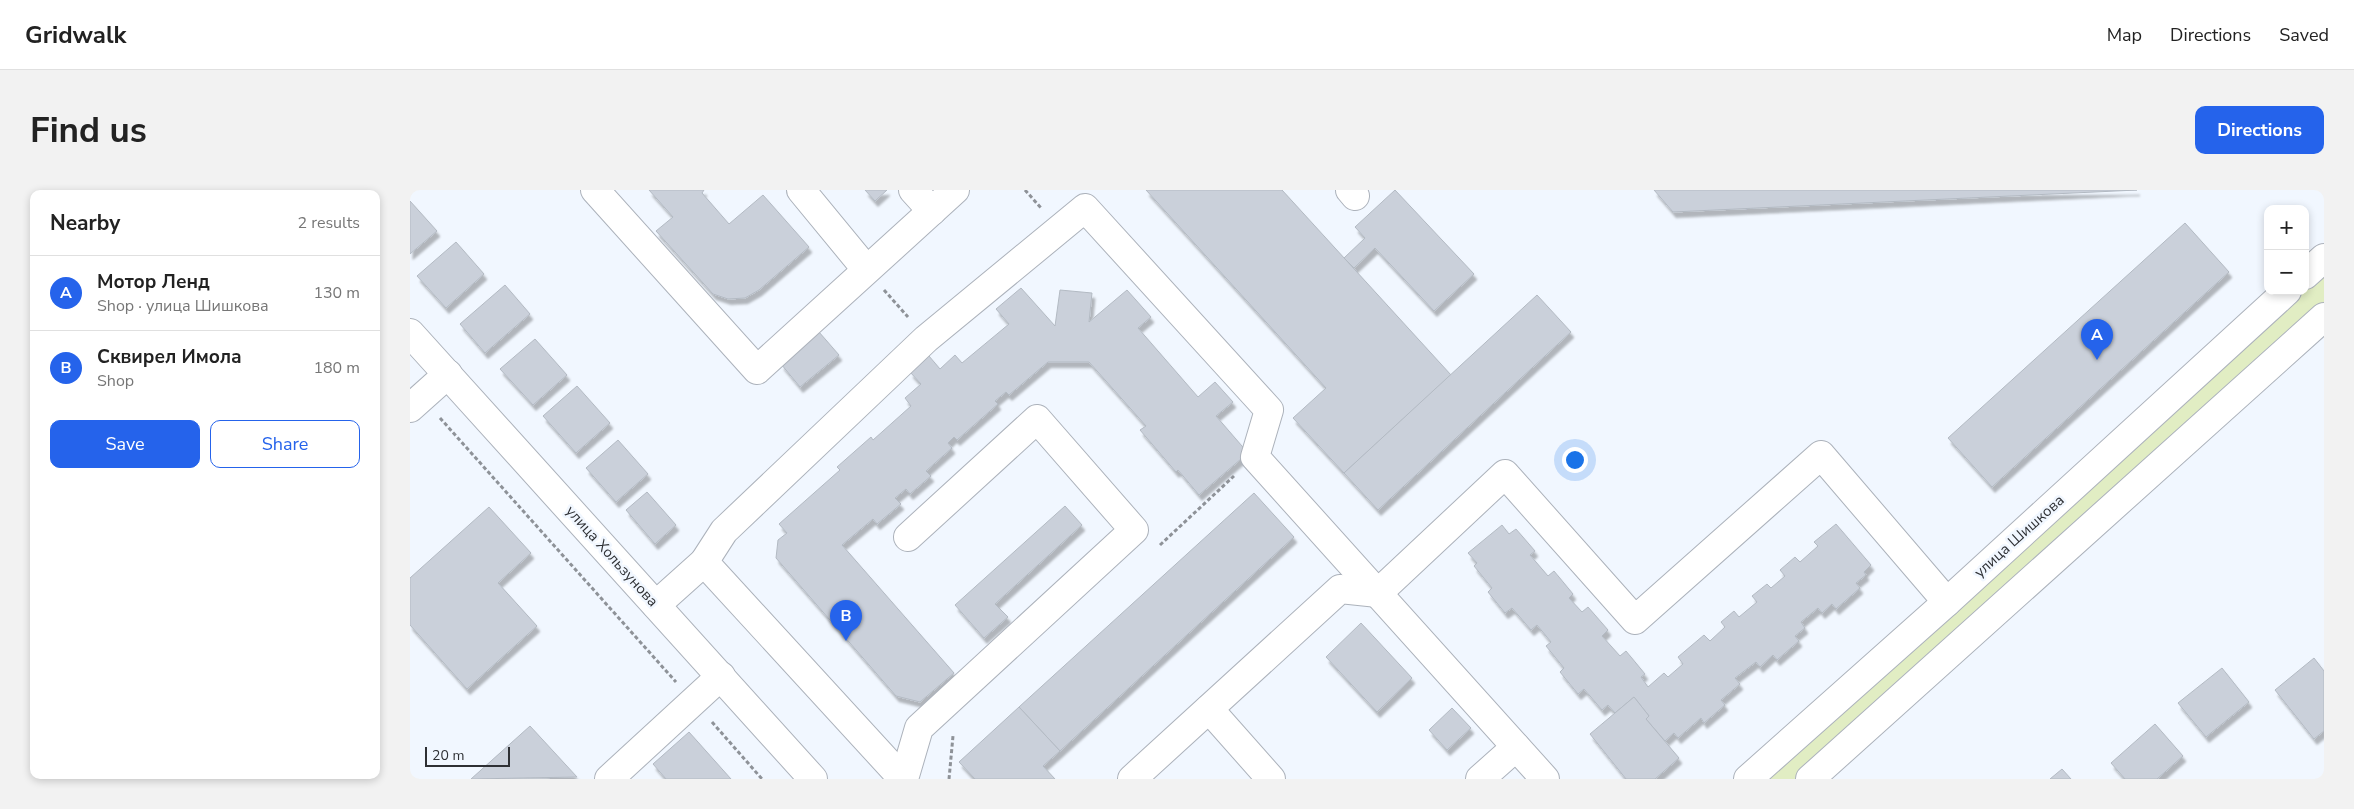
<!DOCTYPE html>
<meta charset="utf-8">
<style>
:root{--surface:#fff;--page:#f2f2f2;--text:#222;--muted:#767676;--line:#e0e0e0;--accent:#2563eb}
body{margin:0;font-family:"Nunito Sans",sans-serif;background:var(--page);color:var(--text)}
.controls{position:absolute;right:15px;top:15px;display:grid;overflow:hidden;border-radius:10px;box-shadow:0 2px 8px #0003}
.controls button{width:45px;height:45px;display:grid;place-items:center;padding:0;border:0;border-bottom:1px solid var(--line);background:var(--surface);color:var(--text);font:25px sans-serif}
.scale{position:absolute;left:15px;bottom:12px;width:85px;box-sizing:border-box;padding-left:5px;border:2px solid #2e3034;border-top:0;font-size:14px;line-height:18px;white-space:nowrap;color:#2e3034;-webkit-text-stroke:4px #f1f7ff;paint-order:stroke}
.you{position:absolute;left:1164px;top:269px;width:18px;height:18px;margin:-12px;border:4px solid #fff;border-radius:50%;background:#1a73e8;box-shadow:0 0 0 8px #1a73e833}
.badge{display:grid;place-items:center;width:32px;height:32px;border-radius:50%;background:var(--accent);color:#fff;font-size:16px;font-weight:700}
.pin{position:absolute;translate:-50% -41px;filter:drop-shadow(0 1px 2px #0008)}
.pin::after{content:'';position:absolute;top:26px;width:18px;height:15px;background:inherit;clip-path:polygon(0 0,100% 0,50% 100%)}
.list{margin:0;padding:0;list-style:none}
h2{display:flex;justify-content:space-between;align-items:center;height:65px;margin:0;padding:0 20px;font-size:21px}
h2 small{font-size:16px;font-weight:400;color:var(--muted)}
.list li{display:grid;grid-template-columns:32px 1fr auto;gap:15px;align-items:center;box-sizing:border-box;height:75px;padding:0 20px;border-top:1px solid var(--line)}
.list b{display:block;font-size:19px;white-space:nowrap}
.list p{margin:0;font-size:16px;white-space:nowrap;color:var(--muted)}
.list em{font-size:16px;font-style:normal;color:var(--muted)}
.actions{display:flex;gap:10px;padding:15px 20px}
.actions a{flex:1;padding:11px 0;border:1px solid var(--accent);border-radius:10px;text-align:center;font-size:18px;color:var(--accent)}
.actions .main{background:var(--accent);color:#fff}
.map{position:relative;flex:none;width:1914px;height:589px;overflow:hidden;border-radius:10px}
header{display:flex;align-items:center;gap:30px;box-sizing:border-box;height:70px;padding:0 25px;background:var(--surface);border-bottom:1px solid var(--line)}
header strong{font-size:24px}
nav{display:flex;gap:28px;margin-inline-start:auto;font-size:18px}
.intro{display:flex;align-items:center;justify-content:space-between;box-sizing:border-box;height:120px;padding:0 30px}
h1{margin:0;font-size:35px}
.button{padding:12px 22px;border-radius:10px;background:var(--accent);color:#fff;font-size:18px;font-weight:700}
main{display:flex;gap:30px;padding:0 30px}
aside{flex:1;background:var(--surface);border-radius:10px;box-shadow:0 2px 8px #0003}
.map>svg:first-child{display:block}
</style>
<header>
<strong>Gridwalk</strong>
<nav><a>Map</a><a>Directions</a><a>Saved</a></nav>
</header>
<div class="intro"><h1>Find us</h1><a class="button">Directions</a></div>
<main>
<aside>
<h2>Nearby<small>2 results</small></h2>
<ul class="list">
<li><span class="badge">A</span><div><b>Мотор Ленд</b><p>Shop · улица Шишкова</p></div><em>130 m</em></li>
<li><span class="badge">B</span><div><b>Сквирел Имола</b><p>Shop</p></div><em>180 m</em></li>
</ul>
<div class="actions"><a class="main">Save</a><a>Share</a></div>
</aside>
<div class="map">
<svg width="1914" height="589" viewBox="0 0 1914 589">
<defs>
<filter id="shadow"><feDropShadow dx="3" dy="5.5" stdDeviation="1" flood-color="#0004"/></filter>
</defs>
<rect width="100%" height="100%" fill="#f1f7ff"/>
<path fill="#e1edc3" d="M1914 68V127L1400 589H1338L1877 101H1895V85Z"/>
<g fill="#cad0da" stroke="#b3bac3" filter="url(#shadow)">
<path d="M239 0H294L292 3 319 34 353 5 399 57 349 100 335 108 318 109 303 104 246 41 263 27Z"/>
<path d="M455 0H477L465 11Z"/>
<path d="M736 0H872L1041 185 934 283 883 228 916 198Z"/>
<path d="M985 0 1064 84 1024 121 965 58 944 78 934 68 955 48 945 37Z"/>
<path d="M1244 0H1727L1263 22Z"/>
<path d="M0 11 27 41 0 64Z"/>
<path d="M1775 33 1819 82 1582 297 1538 248Z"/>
<path d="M46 52 74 84 36 118 7 86Z"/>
<path d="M95 95 120 124 75 163 50 134Z"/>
<path d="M611 98 645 136 650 100 682 103 679 132 717 100 741 127 728 138 788 207 805 192 823 212 806 226 838 263 789 305 768 280 766 282 730 240 736 236 679 172H638L599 205 596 202 585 211 588 214 547 250 544 247 538 253 542 258 516 281 521 286 500 304 496 299 485 308 491 314 467 334 463 329 432 355 544 483 510 512 486 506 366 368 368 350 377 343 369 334 430 280 427 277 461 247 463 250 501 216 495 208 511 194 500 182 519 166 530 179 545 165 552 173 599 134 586 119Z"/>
<path d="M1127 105 1161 142 968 320 934 283Z"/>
<path d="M409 142 429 165 390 197 371 174Z"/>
<path d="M125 149 157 185 123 215 90 179Z"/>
<path d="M167 196 200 233 166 263 133 226Z"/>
<path d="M208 250 238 284 206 312 176 278Z"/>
<path d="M237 302 266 335 245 354 216 320Z"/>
<path d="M844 303 884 347 650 561 609 517Z"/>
<path d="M655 316 672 335 585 414 598 427 574 448 545 415Z"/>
<path d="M79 317 121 363 88 393 127 436 57 499 0 435V388Z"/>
<path d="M1426 334 1461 375 1454 382 1456 385 1446 393 1450 398 1426 419 1422 414 1412 423 1408 418 1391 432 1395 438 1385 446 1389 451 1367 470 1363 465 1350 477 1346 472 1325 488 1330 494 1311 510 1315 515 1294 533 1291 528 1268 548 1264 543 1255 551 1236 529 1239 526 1224 507 1205 523 1198 515 1192 520 1174 499 1168 504 1150 482 1154 478 1136 456 1141 452 1127 435 1121 440 1102 418 1095 423 1078 402 1082 398 1064 376 1067 373 1058 363 1092 335 1099 344 1106 339 1125 361 1120 365 1138 386 1144 381 1163 404 1159 408 1172 422 1178 417 1198 440 1192 446 1210 466 1216 461 1235 484 1231 487 1238 497 1254 483 1258 487 1273 474 1268 467 1294 445 1300 451 1315 437 1311 432 1324 421 1329 427 1347 412 1342 406 1357 394 1361 398 1375 386 1370 380 1385 367 1390 372 1408 356 1404 352Z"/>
<path d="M951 433 1002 488 967 522 916 467Z"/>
<path d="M1904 468 1914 481V541L1904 549 1865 500Z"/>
<path d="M1812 478 1839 512 1796 547 1768 513Z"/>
<path d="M1224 507 1239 526 1236 529 1269 568 1245 589H1216L1180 544Z"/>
<path d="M609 517 650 561 633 576 645 589H565L549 572Z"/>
<path d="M1042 518 1061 538 1037 560 1019 540Z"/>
<path d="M1745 534 1773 566 1747 589H1715L1701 573Z"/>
<path d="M120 536 167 587 61 589Z"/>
<path d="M279 542 321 589H256L243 574Z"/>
<path d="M1652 579 1661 589H1640Z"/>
</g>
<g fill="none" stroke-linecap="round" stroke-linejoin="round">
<defs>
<g id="minor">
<path d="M185 0 347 180 545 0"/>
<path d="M391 0 456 79"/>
<path d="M503 0 522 21"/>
<path d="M940 0 945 6"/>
<path d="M0 143 403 589"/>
<path d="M0 218 38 184"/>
<path d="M294 372 314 341 516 149 675 18 859 220 845 267 1135 589"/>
<path d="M246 415 294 372 493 589"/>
<path d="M799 519 861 589"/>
<path d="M199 589 311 486"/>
<path d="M494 589 509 538 724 340 627 229 498 347"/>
<path d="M722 589 930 399 968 403 1095 284 1225 430 1411 265 1537 412"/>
<path d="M1070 589 1106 557"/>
</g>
<g id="major">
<path d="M1895 85 1914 68"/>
<path d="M1338 589 1537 412 1877 101"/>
<path d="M1400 589 1914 127"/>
</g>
</defs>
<use href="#minor" stroke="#acb2bb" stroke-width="30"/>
<use href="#major" stroke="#acb2bb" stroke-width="30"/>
<g stroke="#8e9298" stroke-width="3" stroke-dasharray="4 2.5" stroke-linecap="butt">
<path d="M615 0 631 18"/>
<path d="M474 100 498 127"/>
<path d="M30 228 266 492"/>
<path d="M750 355 824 286"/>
<path d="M302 532 352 589"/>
<path d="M539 589 543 546"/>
</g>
<use href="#minor" stroke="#fff" stroke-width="28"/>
<use href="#major" stroke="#fff" stroke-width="28"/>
</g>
<g text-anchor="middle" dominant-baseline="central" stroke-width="5" stroke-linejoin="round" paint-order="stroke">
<g font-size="15" fill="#2e3034" stroke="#f1f7ff">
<text transform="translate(1609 346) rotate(-42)">улица Шишкова</text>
<text transform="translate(202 366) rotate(48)">улица Хользунова</text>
</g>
</g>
</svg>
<div class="controls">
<button>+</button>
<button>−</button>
</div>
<div class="scale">20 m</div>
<div class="you"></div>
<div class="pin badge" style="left:1687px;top:170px">A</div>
<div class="pin badge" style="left:436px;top:451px">B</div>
</div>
</main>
